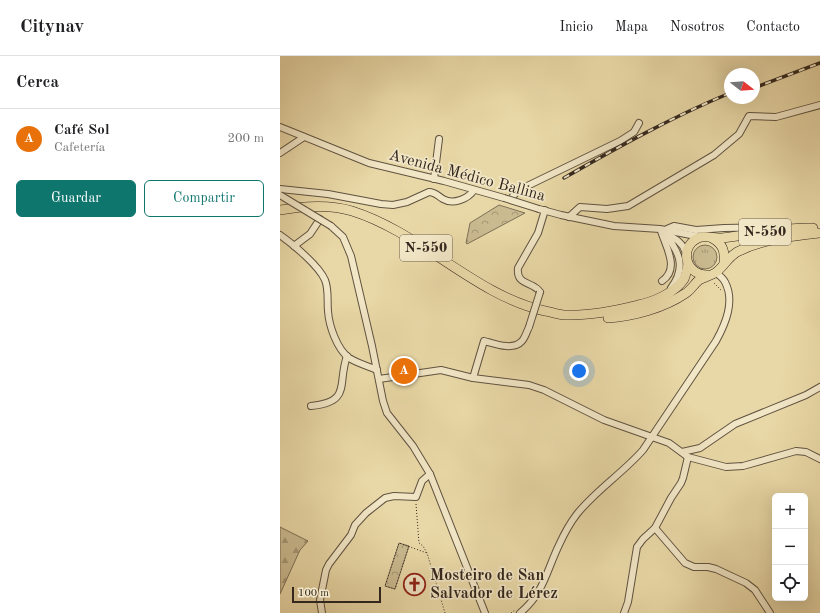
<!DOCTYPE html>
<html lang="es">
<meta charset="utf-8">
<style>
:root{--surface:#fff;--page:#f2f2f2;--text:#202124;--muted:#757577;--line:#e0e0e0;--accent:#0f766e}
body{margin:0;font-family:"Old Standard TT",serif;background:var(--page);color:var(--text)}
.controls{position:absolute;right:12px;bottom:12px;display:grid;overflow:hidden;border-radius:6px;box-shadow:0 4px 16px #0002}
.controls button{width:36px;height:36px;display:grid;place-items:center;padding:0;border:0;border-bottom:1px solid var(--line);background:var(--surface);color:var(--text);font:20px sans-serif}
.compass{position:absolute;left:444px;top:12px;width:36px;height:36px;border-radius:50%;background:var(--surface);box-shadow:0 4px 16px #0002;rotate:107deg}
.scale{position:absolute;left:12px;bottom:10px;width:89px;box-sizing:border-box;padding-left:4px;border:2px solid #33271e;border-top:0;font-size:11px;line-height:14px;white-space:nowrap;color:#33271e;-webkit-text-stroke:3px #f1e6c6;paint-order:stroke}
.you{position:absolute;left:299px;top:315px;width:14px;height:14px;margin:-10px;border:3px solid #fff;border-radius:50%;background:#1a73e8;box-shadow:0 0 0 6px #1a73e833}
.badge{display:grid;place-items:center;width:26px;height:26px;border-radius:50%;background:var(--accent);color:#fff;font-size:13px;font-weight:700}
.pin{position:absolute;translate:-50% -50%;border:2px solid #fff;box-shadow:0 1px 4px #0006}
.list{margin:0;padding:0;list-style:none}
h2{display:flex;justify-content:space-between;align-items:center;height:52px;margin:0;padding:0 16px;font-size:17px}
h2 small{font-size:13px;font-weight:400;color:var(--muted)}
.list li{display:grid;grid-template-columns:26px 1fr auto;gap:12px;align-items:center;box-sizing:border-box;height:60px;padding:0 16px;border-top:1px solid var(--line)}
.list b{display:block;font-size:15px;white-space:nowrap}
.list p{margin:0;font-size:13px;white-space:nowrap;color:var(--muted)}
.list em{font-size:13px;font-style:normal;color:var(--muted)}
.actions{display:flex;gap:8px;padding:12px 16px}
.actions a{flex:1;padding:9px 0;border:1px solid var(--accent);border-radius:6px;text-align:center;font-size:14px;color:var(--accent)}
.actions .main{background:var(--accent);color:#fff}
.icon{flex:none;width:22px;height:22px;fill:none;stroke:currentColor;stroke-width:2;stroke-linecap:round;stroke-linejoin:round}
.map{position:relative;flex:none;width:540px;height:557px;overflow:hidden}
header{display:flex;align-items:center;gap:24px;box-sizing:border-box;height:56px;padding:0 20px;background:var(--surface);border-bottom:1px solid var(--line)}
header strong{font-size:19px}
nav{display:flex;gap:22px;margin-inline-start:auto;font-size:14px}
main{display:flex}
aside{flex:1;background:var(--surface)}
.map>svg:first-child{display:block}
</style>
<header>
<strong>Citynav</strong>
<nav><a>Inicio</a><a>Mapa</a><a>Nosotros</a><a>Contacto</a></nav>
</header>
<main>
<aside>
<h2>Cerca<small></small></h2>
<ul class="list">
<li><span class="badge" style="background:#e8710a">A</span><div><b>Café Sol</b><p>Cafetería</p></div><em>200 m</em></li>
</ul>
<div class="actions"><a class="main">Guardar</a><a>Compartir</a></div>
</aside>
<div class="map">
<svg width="540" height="557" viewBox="0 0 540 557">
<defs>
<pattern id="grass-tufts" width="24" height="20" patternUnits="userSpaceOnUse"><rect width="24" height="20" fill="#caba90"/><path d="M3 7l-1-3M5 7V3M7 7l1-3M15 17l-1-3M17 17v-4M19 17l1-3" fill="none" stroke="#a59775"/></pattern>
<pattern id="forest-firs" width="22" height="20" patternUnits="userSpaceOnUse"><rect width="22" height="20" fill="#caba90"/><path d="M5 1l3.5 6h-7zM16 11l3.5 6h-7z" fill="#a59775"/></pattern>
<pattern id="park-crowns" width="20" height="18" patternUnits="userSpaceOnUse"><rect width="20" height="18" fill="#caba90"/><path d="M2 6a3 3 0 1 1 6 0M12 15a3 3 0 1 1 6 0" fill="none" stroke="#a59775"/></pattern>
</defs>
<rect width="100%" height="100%" fill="#e9d8a7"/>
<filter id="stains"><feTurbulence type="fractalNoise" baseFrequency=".005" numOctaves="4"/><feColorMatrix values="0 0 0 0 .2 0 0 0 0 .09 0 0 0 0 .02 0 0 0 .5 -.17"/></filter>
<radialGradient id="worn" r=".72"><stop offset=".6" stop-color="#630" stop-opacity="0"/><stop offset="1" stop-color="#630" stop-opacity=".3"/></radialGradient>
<circle fill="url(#grass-tufts)" stroke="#7e7057" cx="425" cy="201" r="12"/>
<path fill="url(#forest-firs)" stroke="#7e7057" d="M0 471 28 485 20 494 0 538Z"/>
<g fill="url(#park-crowns)" stroke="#7e7057">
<path d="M219 149 245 157 187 188 186 187 190 167Z"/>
<path d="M119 487 129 490 115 533 105 530Z"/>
</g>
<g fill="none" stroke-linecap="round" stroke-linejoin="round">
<defs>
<g id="minor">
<path d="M0 71 89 107 164 125 224 142"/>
<path d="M0 97 24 81"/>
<path d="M154 123 159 83"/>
<path d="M0 133 48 138 101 148 113 149 127 146 149 136C155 136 158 140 163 143 173 149 188 143 194 134"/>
<path d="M231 144 233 140 239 134 340 85 354 76 359 67"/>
<path d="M259 153 281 159 334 170 380 173 421 181"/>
<path d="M289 161 300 151 327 153 348 150 434 99 459 78 469 60 496 61 540 49"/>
<path d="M51 170 63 181 71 200 92 290 103 345 107 357 133 390 150 418 205 557"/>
<path d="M387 173 394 170 416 174 444 172 496 171"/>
<path d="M381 175C386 191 400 213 382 225"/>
<path d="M384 177C399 195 407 211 391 232"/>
<path d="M387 178C396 183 403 187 406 197"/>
<path d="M0 179C13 188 39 210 45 224 49 234 47 245 48 255 49 270 57 293 69 302 77 307 88 310 97 314"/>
<path d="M14 190 30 178 40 163"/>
<path d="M260 236C253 225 236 230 238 212L258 177 265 154"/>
<path d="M193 322 204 285C215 288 233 295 242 285 245 282 247 275 249 271"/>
<path d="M99 323 161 314 193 322 249 329 264 334 324 364 389 387 408 401 446 411 463 410 516 395 526 396 540 403"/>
<path d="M31 350C72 346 57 328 67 300"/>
<path d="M402 396 420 392 455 368 526 339 540 331"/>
<path d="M375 472 405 507 414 511H428L436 513 466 527 475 534 490 557"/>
<path d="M42 557 40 544 46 514 49 508 71 479 75 469 86 457 105 442 114 440 136 441 142 425 150 418"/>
<path d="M240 557C264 537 266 516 279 489 284 478 290 467 297 458 316 434 343 417 363 394L436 285C446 267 455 245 445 226 443 222 439 219 436 217"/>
<path d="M344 557 348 546 357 491 363 483 375 472 391 442 401 427 403 422 408 401"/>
</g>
<g id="highway">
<path d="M0 154C24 150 49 148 72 155 142 177 194 239 265 255 272 256 279 259 286 259 310 260 334 255 358 249 373 246 395 237 404 223 406 219 407 213 408 208"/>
<path d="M432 182C443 188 445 195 444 207"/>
<path d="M428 219C404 220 398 188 421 181 427 180 435 182 442 182 472 179 503 171 533 172"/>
<path d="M328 262C354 260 384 252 406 237 411 234 414 228 419 224 424 221 430 220 435 217 443 212 447 202 457 196 483 183 512 180 540 177"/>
</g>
</defs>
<use href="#minor" stroke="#605340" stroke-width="8"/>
<use href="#highway" stroke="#33271e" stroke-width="10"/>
<g stroke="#33271e" stroke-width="1" stroke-dasharray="1 2" stroke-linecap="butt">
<path d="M434 227 442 235"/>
<path d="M136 448 139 487 143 490 147 497 165 557"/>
<path d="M129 490 115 533 105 530 119 487 147 497"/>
<path d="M231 557 235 554"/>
</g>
<use href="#minor" stroke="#f1e6c6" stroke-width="6"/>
<use href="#highway" stroke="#e9d8a7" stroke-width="9"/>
<defs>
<g id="rail">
<path d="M474 32 540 7"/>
<path d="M284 122C338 91 392 61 450 37"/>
</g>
</defs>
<use href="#rail" stroke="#33271e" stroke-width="3.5"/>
<use href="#rail" stroke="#f1e6c6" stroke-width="2" stroke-dasharray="6" stroke-linecap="butt"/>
<defs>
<g id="minor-bridge">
<path d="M0 139 51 170"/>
<path d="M224 142 259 153"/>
<path d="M249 271 260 236"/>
</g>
</defs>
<use href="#minor-bridge" stroke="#605340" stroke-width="8" stroke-linecap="butt"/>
<use href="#minor-bridge" stroke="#f1e6c6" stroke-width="6"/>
</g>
<defs>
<symbol id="church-ring" viewBox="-11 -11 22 22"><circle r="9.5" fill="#f1e6c6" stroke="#8f2418" stroke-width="1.5"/><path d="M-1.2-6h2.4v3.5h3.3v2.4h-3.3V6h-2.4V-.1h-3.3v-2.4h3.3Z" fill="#8f2418"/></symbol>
</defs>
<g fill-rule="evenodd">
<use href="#church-ring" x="122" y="516" width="25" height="25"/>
</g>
<g text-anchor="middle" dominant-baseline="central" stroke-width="3.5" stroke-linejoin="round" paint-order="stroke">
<g fill="#f1e6c6" stroke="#6c6050" stroke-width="1">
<rect x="459" y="163" width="52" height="26" rx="3"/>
<rect x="120" y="179" width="52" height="26" rx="3"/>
</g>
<g font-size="15" font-weight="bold" fill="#33271e">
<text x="485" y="176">N-550</text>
<text x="146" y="192">N-550</text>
</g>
<g font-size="16" fill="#33271e" stroke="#f1e6c6">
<text transform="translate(187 120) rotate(15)">Avenida Médico Ballina</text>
</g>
<g font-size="16" font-weight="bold" fill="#33271e" stroke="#f1e6c6" text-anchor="start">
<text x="150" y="520">Mosteiro de San<tspan x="150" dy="18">Salvador de Lérez</tspan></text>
</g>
</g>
<rect width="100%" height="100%" filter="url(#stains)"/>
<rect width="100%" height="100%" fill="url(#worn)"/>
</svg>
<div class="controls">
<button>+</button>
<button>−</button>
<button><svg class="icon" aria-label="locate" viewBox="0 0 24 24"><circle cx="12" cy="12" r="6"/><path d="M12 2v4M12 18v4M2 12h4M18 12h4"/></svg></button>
</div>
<svg class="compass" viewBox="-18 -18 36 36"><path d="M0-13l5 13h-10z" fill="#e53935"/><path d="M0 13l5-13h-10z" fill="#757577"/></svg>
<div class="scale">100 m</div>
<div class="you"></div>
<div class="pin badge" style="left:124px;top:315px;background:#e8710a">A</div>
</div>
</main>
